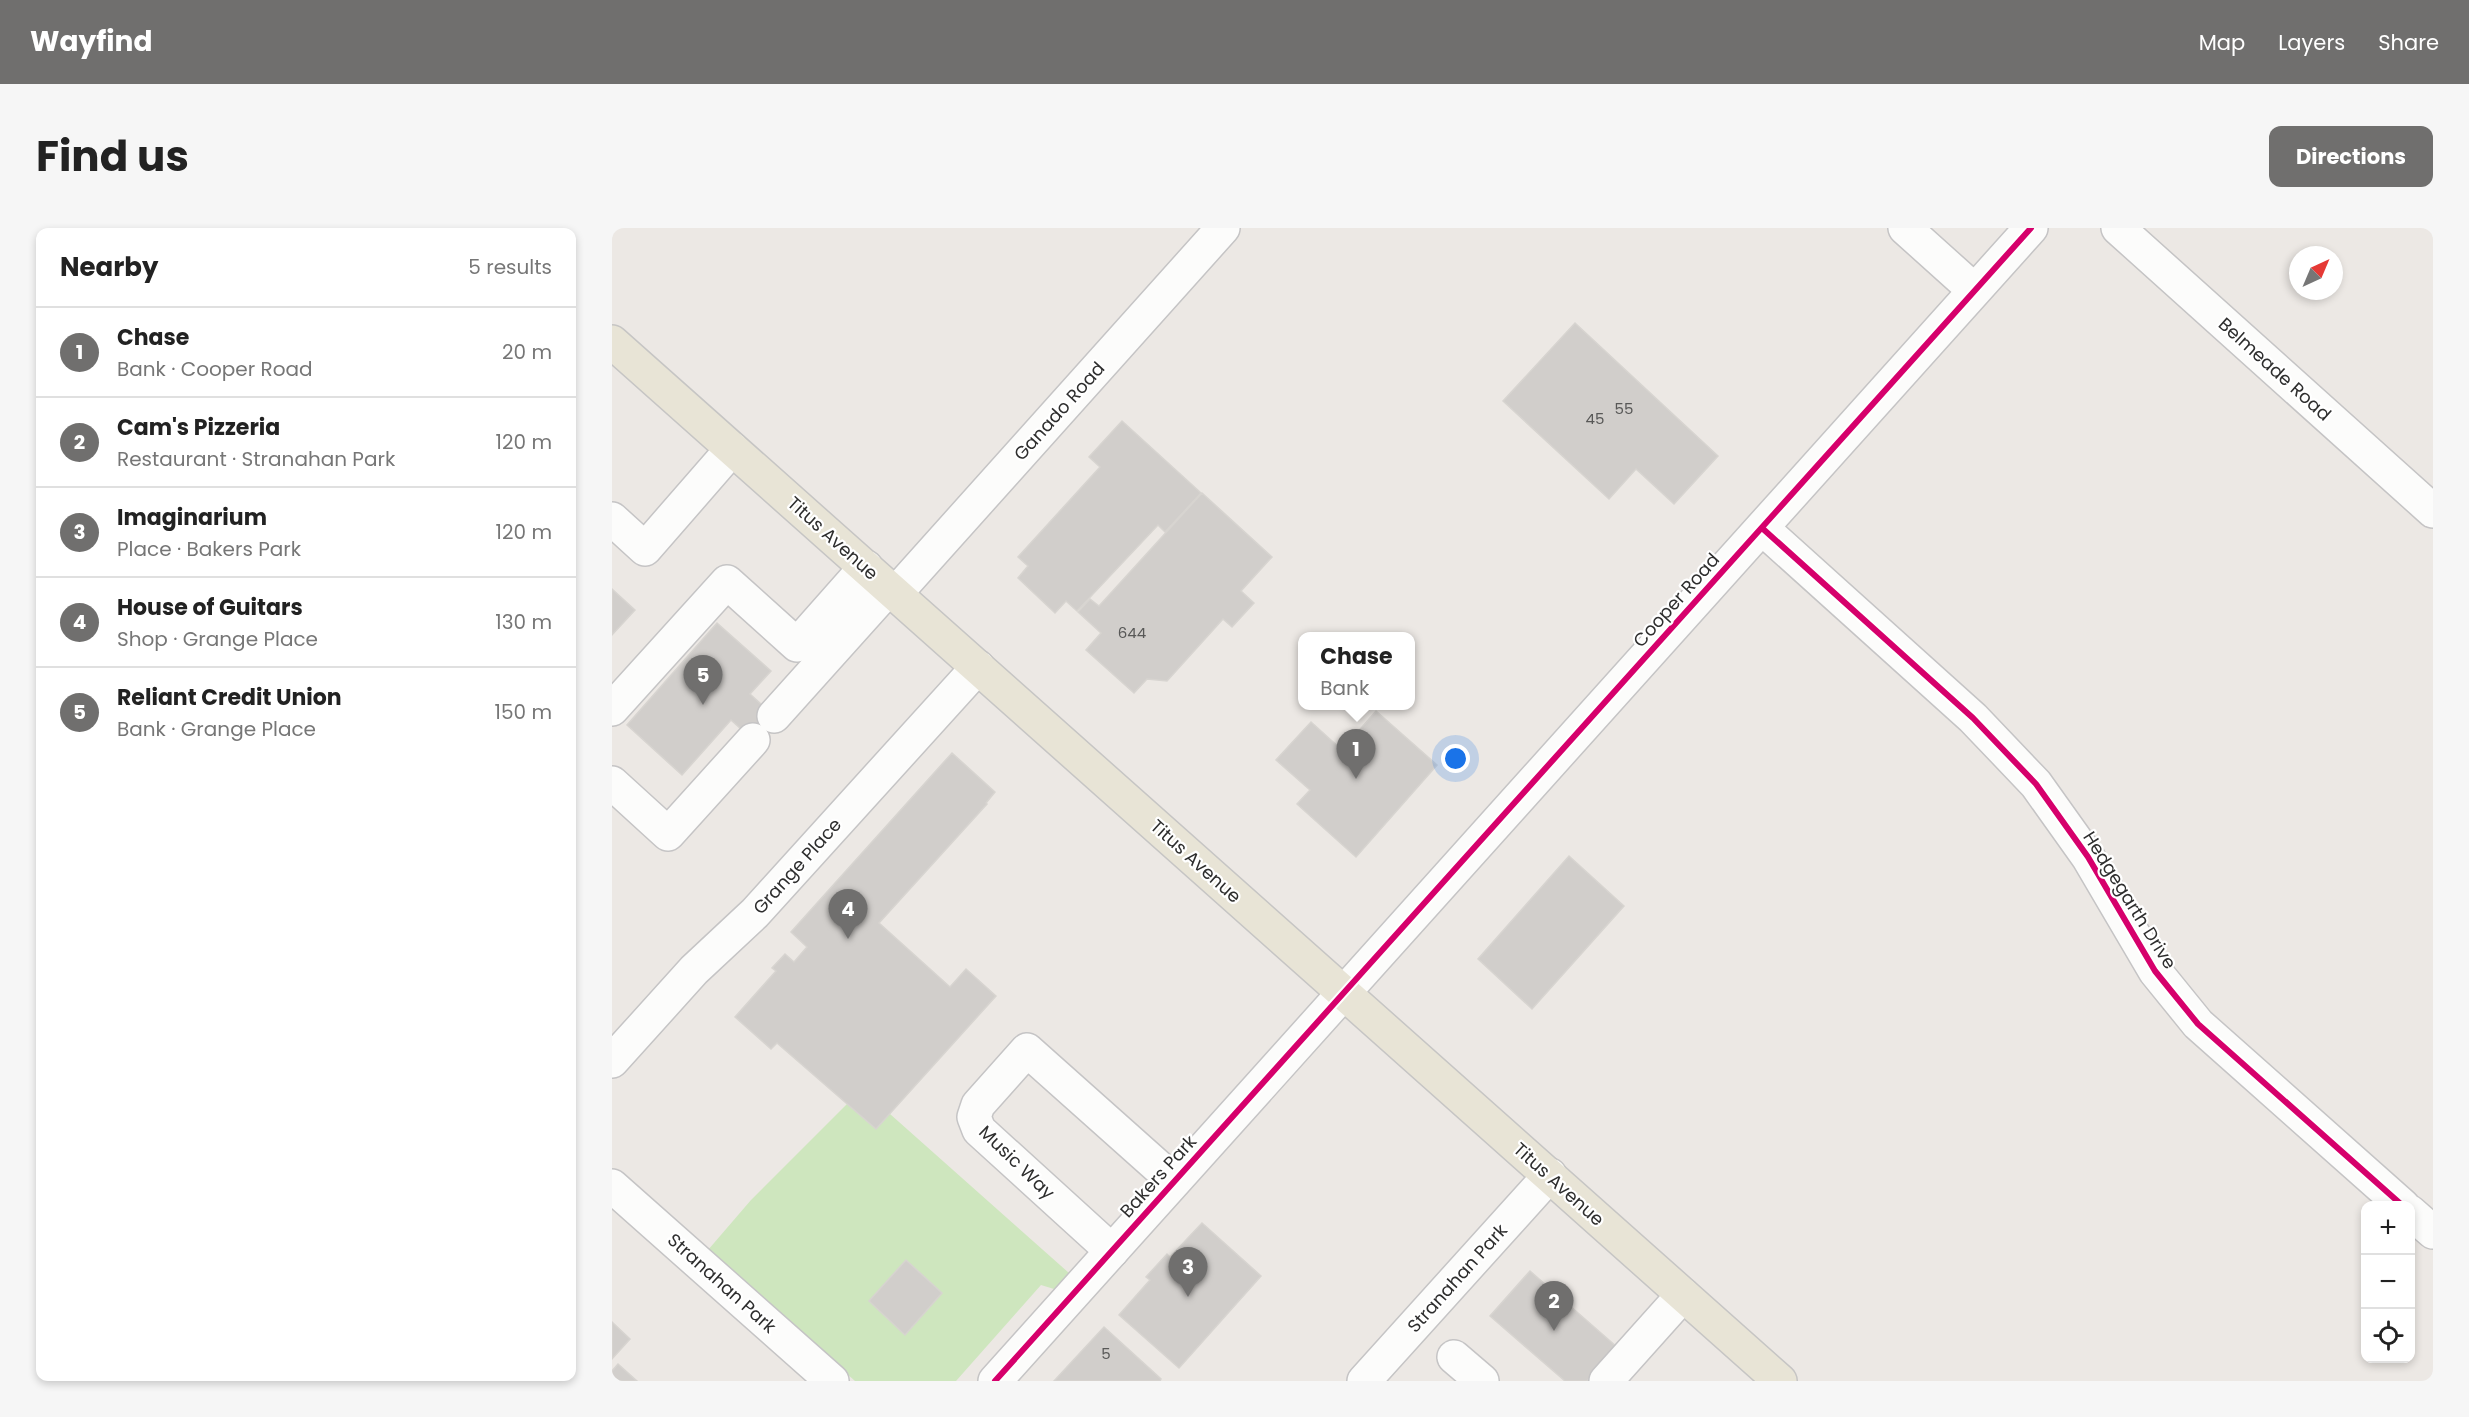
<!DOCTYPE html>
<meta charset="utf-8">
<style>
:root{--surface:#fff;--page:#f6f6f6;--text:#222;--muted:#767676;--line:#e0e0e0;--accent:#706f6e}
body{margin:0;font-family:Poppins,sans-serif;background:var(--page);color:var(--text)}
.controls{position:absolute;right:18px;bottom:18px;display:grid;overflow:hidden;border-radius:12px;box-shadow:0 3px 9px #0003}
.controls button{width:54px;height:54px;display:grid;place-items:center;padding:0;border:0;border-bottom:2px solid var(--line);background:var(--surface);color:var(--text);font:30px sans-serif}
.compass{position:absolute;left:1677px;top:18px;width:54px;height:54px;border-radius:50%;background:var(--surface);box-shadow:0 3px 9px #0003;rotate:44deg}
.you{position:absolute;left:844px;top:531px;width:21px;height:21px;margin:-15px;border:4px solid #fff;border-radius:50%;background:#1a73e8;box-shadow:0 0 0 9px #1a73e833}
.badge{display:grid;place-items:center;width:39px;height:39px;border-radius:50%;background:var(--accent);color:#fff;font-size:20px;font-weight:700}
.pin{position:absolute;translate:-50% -50px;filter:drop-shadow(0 2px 3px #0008)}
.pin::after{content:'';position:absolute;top:32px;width:21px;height:18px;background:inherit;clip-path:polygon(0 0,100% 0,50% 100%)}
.popup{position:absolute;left:686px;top:404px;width:117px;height:78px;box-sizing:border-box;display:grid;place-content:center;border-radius:12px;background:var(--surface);filter:drop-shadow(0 2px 4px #0005);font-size:20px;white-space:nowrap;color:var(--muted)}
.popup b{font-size:22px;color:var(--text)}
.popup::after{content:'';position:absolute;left:50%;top:100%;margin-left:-12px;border:12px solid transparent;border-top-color:var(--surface)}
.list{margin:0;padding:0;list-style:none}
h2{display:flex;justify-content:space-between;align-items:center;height:78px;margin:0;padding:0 24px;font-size:26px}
h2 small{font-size:20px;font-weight:400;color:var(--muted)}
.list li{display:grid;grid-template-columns:39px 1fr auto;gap:18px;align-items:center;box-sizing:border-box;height:90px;padding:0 24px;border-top:2px solid var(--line)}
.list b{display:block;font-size:22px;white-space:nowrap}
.list p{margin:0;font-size:20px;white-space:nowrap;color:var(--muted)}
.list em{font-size:20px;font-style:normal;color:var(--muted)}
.icon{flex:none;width:33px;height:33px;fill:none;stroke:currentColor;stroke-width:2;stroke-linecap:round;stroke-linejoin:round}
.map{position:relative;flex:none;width:1821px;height:1153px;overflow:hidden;border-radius:12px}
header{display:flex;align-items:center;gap:36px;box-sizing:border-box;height:84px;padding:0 30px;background:var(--accent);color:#fff}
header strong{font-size:28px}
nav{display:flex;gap:33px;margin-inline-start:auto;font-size:21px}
.intro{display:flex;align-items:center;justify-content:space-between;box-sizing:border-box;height:144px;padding:0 36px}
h1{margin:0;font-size:42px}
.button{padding:15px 27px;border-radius:12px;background:var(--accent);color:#fff;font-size:21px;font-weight:700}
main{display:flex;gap:36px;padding:0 36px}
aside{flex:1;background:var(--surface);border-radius:12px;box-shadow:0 3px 9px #0003}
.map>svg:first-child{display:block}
</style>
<header>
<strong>Wayfind</strong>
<nav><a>Map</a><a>Layers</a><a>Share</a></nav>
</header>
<div class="intro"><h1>Find us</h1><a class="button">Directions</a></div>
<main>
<aside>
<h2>Nearby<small>5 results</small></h2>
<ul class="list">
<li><span class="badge">1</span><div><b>Chase</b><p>Bank · Cooper Road</p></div><em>20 m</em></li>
<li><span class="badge">2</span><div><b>Cam's Pizzeria</b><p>Restaurant · Stranahan Park</p></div><em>120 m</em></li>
<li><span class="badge">3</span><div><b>Imaginarium</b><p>Place · Bakers Park</p></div><em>120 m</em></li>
<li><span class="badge">4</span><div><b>House of Guitars</b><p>Shop · Grange Place</p></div><em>130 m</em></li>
<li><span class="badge">5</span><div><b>Reliant Credit Union</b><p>Bank · Grange Place</p></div><em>150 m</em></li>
</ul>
</aside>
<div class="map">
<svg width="1821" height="1153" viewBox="0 0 1821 1153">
<rect width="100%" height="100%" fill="#ece8e4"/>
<path fill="#cee6be" d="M235 876 264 901 278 886 457 1045 442 1061 429 1057 344 1153H243L96 1022 139 972Z"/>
<g fill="#d1cecb" stroke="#d7d4d0" stroke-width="1.5">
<path d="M963 95 1106 228 1062 276 1024 241 997 271 891 173Z"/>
<path d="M510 193 589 265 553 304 546 297 465 383 454 373 443 385 406 350 416 338 406 329 488 239 477 229Z"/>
<path d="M590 265 660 329 629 363 642 375 620 399 611 391 555 453 535 451 522 465 474 422 489 405 466 384 478 371 487 378Z"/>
<path d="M0 361 23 382 0 407Z"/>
<path d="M105 395 159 443 138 466 162 488 141 512 119 492 70 547 15 497Z"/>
<path d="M764 483 825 537 744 629 685 576 698 562 664 532 699 494 730 522Z"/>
<path d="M340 525 383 564 374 575 375 576 267 695 338 759 354 741 384 768 264 901 165 815 159 821 123 789 164 743 160 740 173 726 182 734 195 719 179 704Z"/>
<path d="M957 628 1012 678 920 781 866 731Z"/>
<path d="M590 995 649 1048 567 1140 507 1087 538 1052 534 1049 555 1026 558 1029Z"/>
<path d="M294 1032 330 1065 293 1107 257 1073Z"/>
<path d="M918 1043 1005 1119 975 1153H953L878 1088Z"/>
<path d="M0 1094 18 1111 0 1131Z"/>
<path d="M492 1099 549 1151 548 1153H442Z"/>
<path d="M6 1136 25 1153H0V1143Z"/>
</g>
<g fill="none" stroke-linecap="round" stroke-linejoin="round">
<defs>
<g id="minor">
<path d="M1293 0 1362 62"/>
<path d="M1506 0 1821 283"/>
<path d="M0 291 33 321 120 221"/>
<path d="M1150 300 1361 490 1424 556 1476 629 1543 743 1586 796 1791 978"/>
<path d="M283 366 611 0"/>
<path d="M0 481 115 354 185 417 254 339"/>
<path d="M162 488 277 360"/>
<path d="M0 555 56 606 141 512"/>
<path d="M0 833 82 742 143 685 366 439"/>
<path d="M0 958 220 1153"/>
<path d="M1798 984 1821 1004"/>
<path d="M500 1023 367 902 362 889 366 877 415 822 562 953"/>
<path d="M842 1129 870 1153"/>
<path d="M383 1153 1419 0"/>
<path d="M752 1153 938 947"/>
<path d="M994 1153 1071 1067"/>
</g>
<path id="major" d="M0 114 1168 1153"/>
</defs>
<use href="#minor" stroke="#c5c4c5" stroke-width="36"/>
<use href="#major" stroke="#c6c5c4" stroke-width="36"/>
<use href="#minor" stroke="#fcfcfb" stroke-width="33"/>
<use href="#major" stroke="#e8e4d6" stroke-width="33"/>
<defs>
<g id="cycleway">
<path d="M1150 300 1361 490 1424 556 1476 629 1543 743 1586 796 1791 978"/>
<path d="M383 1153 1419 0"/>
</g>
</defs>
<use href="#cycleway" stroke="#fff" stroke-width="10"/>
<use href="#cycleway" stroke="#d6006c" stroke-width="6"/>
</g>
<g text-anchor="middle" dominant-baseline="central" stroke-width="4.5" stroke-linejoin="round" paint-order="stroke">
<g font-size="15" fill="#585857">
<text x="1012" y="180">55</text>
<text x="983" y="190">45</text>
<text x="520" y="404">644</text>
<text x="494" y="1125">5</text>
</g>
<g font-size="18" fill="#2e2e2e" stroke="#fff">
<text transform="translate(1663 141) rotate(42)">Belmeade Road</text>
<text transform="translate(447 183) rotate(-48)">Ganado Road</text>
<text transform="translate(221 310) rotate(42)">Titus Avenue</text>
<text transform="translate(1064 372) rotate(-48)">Cooper Road</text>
<text transform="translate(584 633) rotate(42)">Titus Avenue</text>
<text transform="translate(185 638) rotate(-48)">Grange Place</text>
<text transform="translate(1518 672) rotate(58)">Hedgegarth Drive</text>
<text transform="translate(405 934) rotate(44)">Music Way</text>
<text transform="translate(546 948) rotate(-48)">Bakers Park</text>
<text transform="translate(947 956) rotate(42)">Titus Avenue</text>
<text transform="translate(845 1050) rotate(-48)">Stranahan Park</text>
<text transform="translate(110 1055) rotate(42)">Stranahan Park</text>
</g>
</g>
</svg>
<div class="controls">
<button>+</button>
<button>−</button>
<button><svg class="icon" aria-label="locate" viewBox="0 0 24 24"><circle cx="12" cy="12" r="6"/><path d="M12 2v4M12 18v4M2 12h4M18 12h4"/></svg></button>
</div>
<svg class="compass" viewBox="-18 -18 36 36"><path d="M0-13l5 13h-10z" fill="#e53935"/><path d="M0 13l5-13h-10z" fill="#767676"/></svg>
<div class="you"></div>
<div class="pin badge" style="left:744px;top:551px">1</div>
<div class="popup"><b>Chase</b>Bank</div>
<div class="pin badge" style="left:942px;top:1103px">2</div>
<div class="pin badge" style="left:576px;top:1069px">3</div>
<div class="pin badge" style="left:236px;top:711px">4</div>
<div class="pin badge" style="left:91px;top:477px">5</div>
</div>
</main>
